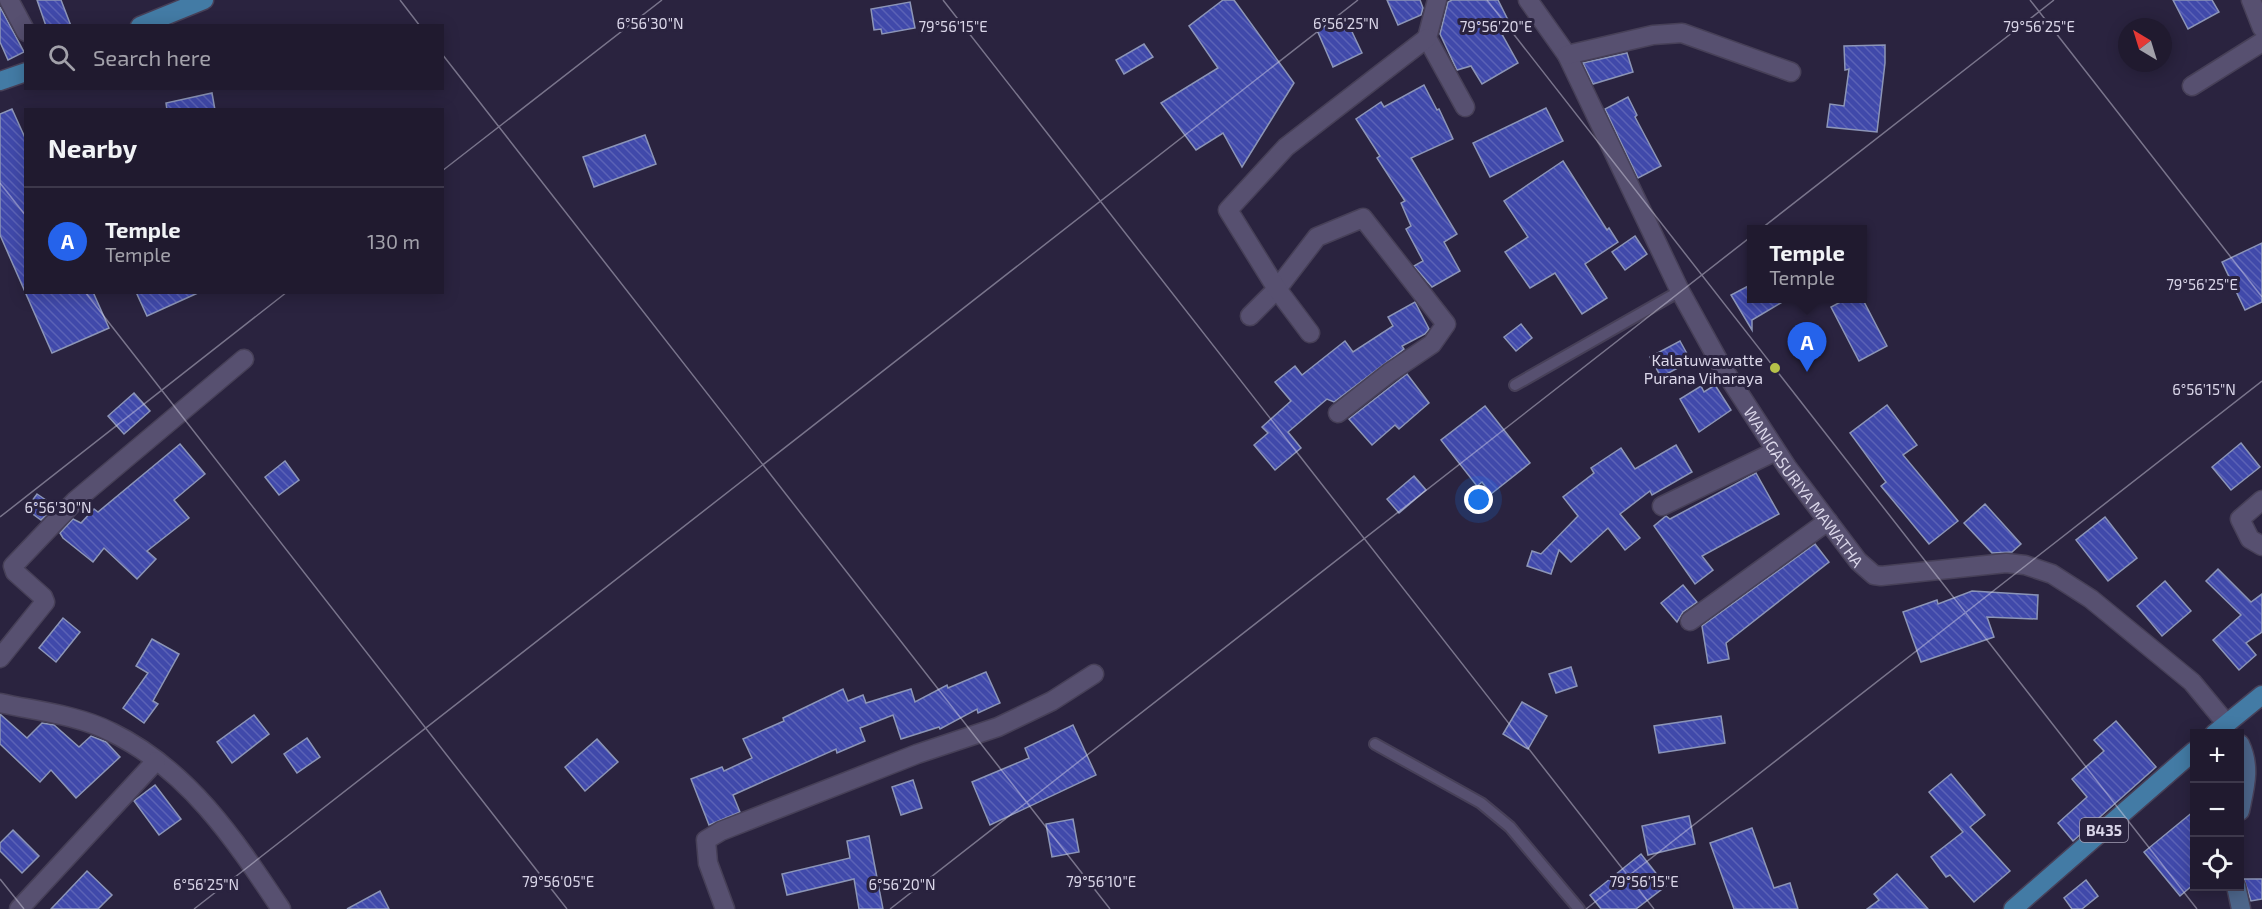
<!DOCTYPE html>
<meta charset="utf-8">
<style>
:root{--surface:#201a2f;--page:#2d273b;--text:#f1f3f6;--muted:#a2a1aa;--line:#3d384b;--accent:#2563eb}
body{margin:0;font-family:"Exo 2",sans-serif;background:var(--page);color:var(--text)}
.controls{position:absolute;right:18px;bottom:18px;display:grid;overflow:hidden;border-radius:0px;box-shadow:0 3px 15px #0003}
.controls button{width:54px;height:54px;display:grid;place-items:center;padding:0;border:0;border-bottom:2px solid var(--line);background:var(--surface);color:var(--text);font:30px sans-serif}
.compass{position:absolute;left:2118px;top:18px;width:54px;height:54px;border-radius:50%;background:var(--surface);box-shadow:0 3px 15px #0003;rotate:322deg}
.you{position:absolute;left:1479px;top:500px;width:21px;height:21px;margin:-15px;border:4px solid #fff;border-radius:50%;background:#1a73e8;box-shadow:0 0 0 9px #1a73e833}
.badge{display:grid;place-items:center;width:39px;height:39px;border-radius:50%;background:var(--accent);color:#fff;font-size:20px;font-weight:700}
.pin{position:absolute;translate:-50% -50px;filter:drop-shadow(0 2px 3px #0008)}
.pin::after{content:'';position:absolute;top:32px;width:21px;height:18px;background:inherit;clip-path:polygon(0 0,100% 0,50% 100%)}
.popup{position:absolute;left:1747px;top:225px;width:120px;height:78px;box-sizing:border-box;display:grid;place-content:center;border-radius:0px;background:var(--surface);filter:drop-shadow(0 2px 4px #0005);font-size:20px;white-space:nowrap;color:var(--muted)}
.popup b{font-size:22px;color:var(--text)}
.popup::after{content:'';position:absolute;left:50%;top:100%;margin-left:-12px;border:12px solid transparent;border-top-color:var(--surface)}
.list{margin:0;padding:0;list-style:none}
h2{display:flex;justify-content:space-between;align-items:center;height:78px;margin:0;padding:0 24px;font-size:26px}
h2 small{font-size:20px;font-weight:400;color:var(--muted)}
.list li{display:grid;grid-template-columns:39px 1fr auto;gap:18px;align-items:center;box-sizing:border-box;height:108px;padding:0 24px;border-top:2px solid var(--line)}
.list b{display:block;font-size:22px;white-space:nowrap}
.list p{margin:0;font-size:20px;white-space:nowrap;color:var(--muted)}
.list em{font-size:20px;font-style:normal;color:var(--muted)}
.icon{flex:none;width:33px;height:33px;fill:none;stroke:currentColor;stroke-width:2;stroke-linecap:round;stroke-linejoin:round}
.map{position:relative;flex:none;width:2262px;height:909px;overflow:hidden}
.search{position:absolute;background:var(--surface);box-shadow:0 3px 15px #0003;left:24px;top:24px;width:420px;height:66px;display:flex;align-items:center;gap:15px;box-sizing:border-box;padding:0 21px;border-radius:0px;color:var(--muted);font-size:22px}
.panel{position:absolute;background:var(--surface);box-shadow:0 3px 15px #0003;left:24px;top:108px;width:420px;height:186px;border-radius:0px}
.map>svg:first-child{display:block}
</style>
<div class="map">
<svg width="2262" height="909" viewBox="0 0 2262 909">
<defs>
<pattern id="building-back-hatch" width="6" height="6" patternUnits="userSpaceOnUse" patternTransform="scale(1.5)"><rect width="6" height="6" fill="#4049aa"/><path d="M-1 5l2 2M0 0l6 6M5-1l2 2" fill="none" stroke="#5b62b6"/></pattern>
</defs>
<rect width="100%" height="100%" fill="#2a233f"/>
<g fill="url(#building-back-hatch)" stroke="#8c95b7" stroke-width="1.5">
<path d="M37 0H61L71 26H46Z"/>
<path d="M1223 0H1234L1294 83 1242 167 1223 133 1196 150 1161 103 1218 68 1189 26Z"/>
<path d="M1387 0H1420L1423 8 1421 15 1398 25Z"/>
<path d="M1452 0H1498L1509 22 1498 27 1518 63 1482 84 1471 66 1457 70 1440 34 1448 2Z"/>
<path d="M2173 0H2212L2219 12 2188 29Z"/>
<path d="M910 2 915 28 882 34 881 29 874 30 871 9Z"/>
<path d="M0 7 24 52 8 60 0 42Z"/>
<path d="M1345 17 1362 53 1333 67 1317 30Z"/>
<path d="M1144 44 1153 57 1124 74 1116 60Z"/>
<path d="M1885 45V63L1877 132 1827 127 1830 104 1844 106 1849 69 1845 70 1844 46Z"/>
<path d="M1627 53 1633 72 1593 84 1583 63Z"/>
<path d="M1424 85 1437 110 1439 109 1453 139 1411 158 1457 234 1444 242 1460 271 1432 287 1414 266 1423 261 1406 229 1411 226 1401 203 1405 201 1377 158 1380 156 1356 119 1381 102 1384 107Z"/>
<path d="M212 93 215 110H167L166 103Z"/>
<path d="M1628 97 1637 115 1635 117 1661 166 1638 178 1605 109Z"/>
<path d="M1546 108 1563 141 1490 177 1473 143Z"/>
<path d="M12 109 26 140V292H93L109 328 52 353 0 235V114Z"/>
<path d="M645 135 656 164 594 187 583 157Z"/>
<path d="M1563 161 1607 230 1609 228 1618 242 1585 264 1607 298 1582 314 1555 273 1530 288 1505 252 1528 237 1504 201Z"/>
<path d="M1635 236 1647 254 1625 270 1612 252Z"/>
<path d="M2262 243V302L2245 310 2222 262Z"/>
<path d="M1752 284V298H1789L1752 320V330L1731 295Z"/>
<path d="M136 292H200L147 316Z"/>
<path d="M1848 298H1862L1887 346 1859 361 1831 307Z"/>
<path d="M1415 302 1429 329 1425 334 1402 346 1404 349 1334 402 1327 399 1288 432 1301 448 1275 470 1254 445 1268 433 1262 427 1291 401 1275 382 1295 366 1302 375 1345 341 1353 352 1393 326 1388 317Z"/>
<path d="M1521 324 1532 338 1516 351 1504 337Z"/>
<path d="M1680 341 1691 361 1661 377 1650 357Z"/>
<path d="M1407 374 1429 403 1399 429 1395 425 1372 445 1349 419Z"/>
<path d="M1715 385 1731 410 1699 432 1680 399 1701 386 1704 392Z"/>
<path d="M134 393 150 411 124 434 108 416Z"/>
<path d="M1887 405 1917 445 1903 455 1958 521 1929 544 1881 486 1886 482 1850 433Z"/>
<path d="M1485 406 1530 463 1491 494 1482 482 1477 486 1441 440Z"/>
<path d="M2241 443 2260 467 2231 490 2212 467Z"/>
<path d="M180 444 205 474 174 500 189 518 147 551 156 559 137 579 104 548 93 562 63 538 60 533 73 519 81 523 94 509 98 512Z"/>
<path d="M1676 445 1692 472 1652 495 1650 491 1620 514 1640 538 1625 550 1608 528 1571 562 1559 550 1551 574 1527 566 1532 551 1541 554 1578 516 1563 497 1594 473 1591 468 1621 448 1635 469Z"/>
<path d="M285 461 299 480 279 495 265 477Z"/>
<path d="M1756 473 1779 514 1702 556 1713 570 1695 584 1654 526 1666 516 1670 519Z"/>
<path d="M1414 476 1426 490 1399 513 1387 499Z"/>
<path d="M37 494 55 506 41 520 26 509Z"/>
<path d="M1985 504 2021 544 2012 552 1992 553 1964 523Z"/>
<path d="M2105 517 2137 558 2108 581 2076 540Z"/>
<path d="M1815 544 1829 562 1726 643 1729 659 1708 663 1702 626Z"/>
<path d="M2218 569 2251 602 2262 594V632L2246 643 2256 655 2239 670 2213 640 2241 615 2206 581Z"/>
<path d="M2165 581 2191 611 2162 636 2137 606Z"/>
<path d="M1683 585 1697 602 1683 612 1677 622 1661 603Z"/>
<path d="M1972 591 2038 595 2037 619 1987 617 1994 637 1921 662 1903 612 1937 600 1938 604Z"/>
<path d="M63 618 80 632 56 662 39 648Z"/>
<path d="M152 639 179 654 153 701 158 704 144 723 123 708 148 673 136 666Z"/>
<path d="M1571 667 1577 686 1556 693 1549 674Z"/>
<path d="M986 672 1000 703 978 713 977 709 940 729 939 727 901 739 893 715 860 728 865 741 837 753 836 749 733 795 740 812 709 825 691 779 722 767 724 771 752 758 743 739 784 721 783 718 843 689 848 701 863 695 866 703 911 689 915 702 947 685 948 688Z"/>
<path d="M1522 702 1547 716 1528 749 1503 734Z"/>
<path d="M0 714 27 738 42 723 54 725 79 747 91 736 106 742 120 757 76 798 51 770 40 782 0 744Z"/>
<path d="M254 715 269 734 232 763 217 742Z"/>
<path d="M1721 716 1725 743 1659 753 1654 726Z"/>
<path d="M2116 721 2156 767 2073 841 2058 823 2087 797 2072 779 2104 751 2094 740Z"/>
<path d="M1073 725 1096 775 990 825 972 782 1029 758 1025 748Z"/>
<path d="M307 738 320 757 297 773 284 754Z"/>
<path d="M597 739 618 762 585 791 565 767Z"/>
<path d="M1951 774 1985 815 1970 827 2010 871 1974 902 1950 875 1946 877 1931 857 1963 832 1929 792Z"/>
<path d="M913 780 922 808 901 815 892 787Z"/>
<path d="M155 785 181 819 159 835 134 801Z"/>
<path d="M2194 811V884L2180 896 2144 852Z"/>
<path d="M1689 816 1695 844 1648 855 1642 826Z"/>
<path d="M1073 819 1079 852 1052 857 1046 824Z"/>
<path d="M1752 828 1774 888 1790 883 1798 909H1734L1710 843Z"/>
<path d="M13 830 39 856 22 873 0 851V843Z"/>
<path d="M869 836 883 909H859L854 879 787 895 782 874 850 858 847 841Z"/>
<path d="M1641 854 1666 886 1636 909H1601L1590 895Z"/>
<path d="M87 871 112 895 98 909H51Z"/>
<path d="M1897 874 1928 909H1867L1879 900 1874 894Z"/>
<path d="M2244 879H2262V899L2251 901Z"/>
<path d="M2086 880 2098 896 2082 909H2072L2064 898Z"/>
<path d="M380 891 389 909H347Z"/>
</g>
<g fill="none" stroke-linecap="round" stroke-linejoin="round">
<defs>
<g id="lane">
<path d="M1515 385 1680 291"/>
<path d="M1375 744 1481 803 1510 827 1579 909"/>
</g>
<g id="street">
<path d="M9 0 26 32"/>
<path d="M1437 0 1427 38 1465 107"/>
<path id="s1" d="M1528 0 1567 55 1680 291 1722 367 1787 467 1858 561 1874 575 1881 576 2006 563 2025 565 2052 574 2091 599 2192 682 2226 723"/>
<path d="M2251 0 2262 28"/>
<path d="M1567 55 1653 35 1682 33 1791 72"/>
<path d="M2192 86 2262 42"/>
<path d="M1250 316 1277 289 1317 237 1363 218 1446 324 1432 344 1389 373 1338 413"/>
<path d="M1310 333 1277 289 1228 210 1286 147 1427 38"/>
<path d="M2262 500 2240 519 2250 539 2262 546"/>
<path d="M1662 506 1776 451"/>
<path d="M1690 621 1828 521"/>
<path d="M0 658 45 602 43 597 15 572 13 566 75 501 244 359"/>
<path d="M0 703C36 711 78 715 111 732 189 770 235 840 281 909"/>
<path d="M19 909 156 761"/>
<path d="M725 909 708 863 706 840 721 831 917 754 998 727 1052 701 1094 674"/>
</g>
<g id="secondary">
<path d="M2240 744C2251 767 2245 787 2240 811"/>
<path d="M2236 886 2241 909"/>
</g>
<g id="primary">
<path d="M140 26 204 0"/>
<path d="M0 81 26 72"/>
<path d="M2214 734 2262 695"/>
<path d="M2013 909 2194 751"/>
</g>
</defs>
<use href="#lane" stroke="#474058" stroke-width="14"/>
<use href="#street" stroke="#474058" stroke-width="21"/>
<use href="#secondary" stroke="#474058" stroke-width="21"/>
<use href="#primary" stroke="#474058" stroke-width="21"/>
<use href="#lane" stroke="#575070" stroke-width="10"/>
<use href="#street" stroke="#575070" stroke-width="18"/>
<use href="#secondary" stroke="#4d668b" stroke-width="18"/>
<use href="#primary" stroke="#437ba5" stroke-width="18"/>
</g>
<path fill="none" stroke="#dad6e9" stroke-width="1.5" stroke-opacity="0.45" d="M400 0 420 26M943 0 1654 909M1487 0 2197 909M2030 0 2262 297M442 54 1110 909M442 171 662 0M0 183 26 216M85 292 567 909M0 517 287 292M0 879 24 909M194 909 1358 0M890 909 2054 0M1586 909 2262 381"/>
<circle fill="#b6c149" stroke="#2a233f" stroke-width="2" cx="1775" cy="368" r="6"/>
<g text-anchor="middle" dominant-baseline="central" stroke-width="6" stroke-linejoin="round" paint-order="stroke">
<rect fill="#2a233f" stroke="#a5a0b6" stroke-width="1.5" x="2080" y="818" width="48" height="24" rx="4.5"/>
<g font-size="15" font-weight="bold" fill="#dad6e9">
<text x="2104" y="830">B435</text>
</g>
<g font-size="16" fill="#dad6e9" stroke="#2a233f" text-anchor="end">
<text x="1763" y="359">Kalatuwawatte<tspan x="1763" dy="18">Purana Viharaya</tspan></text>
</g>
<g font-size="16" fill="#dad6e9" stroke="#2a233f">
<text stroke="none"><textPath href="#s1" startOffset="561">WANIGASURIYA MAWATHA</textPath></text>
</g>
</g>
<g font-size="15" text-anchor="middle" fill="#dad6e9" stroke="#2a233f" stroke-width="6" stroke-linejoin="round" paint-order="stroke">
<text x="650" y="29">6°56'30"N</text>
<text x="1346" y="29">6°56'25"N</text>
<text x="953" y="32">79°56'15"E</text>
<text x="1496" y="32">79°56'20"E</text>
<text x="2039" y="32">79°56'25"E</text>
<text x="2202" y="290">79°56'25"E</text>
<text x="2204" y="395">6°56'15"N</text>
<text x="58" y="513">6°56'30"N</text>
<text x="558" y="887">79°56'05"E</text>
<text x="1101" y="887">79°56'10"E</text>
<text x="1644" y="887">79°56'15"E</text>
<text x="206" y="890">6°56'25"N</text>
<text x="902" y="890">6°56'20"N</text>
</g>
</svg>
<div class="controls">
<button>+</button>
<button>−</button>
<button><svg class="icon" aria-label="locate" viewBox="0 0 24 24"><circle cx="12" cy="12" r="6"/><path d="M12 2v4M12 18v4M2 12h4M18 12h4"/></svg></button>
</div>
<svg class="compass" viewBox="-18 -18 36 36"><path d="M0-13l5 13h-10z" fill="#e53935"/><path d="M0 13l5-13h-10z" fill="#a2a1aa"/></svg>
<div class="you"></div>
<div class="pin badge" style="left:1807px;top:372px">A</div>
<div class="popup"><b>Temple</b>Temple</div>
<div class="search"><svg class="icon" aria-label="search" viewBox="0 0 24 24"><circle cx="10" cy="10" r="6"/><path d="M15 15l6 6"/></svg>Search here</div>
<section class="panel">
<h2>Nearby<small></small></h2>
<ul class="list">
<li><span class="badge">A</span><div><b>Temple</b><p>Temple</p></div><em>130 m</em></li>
</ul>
</section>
</div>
